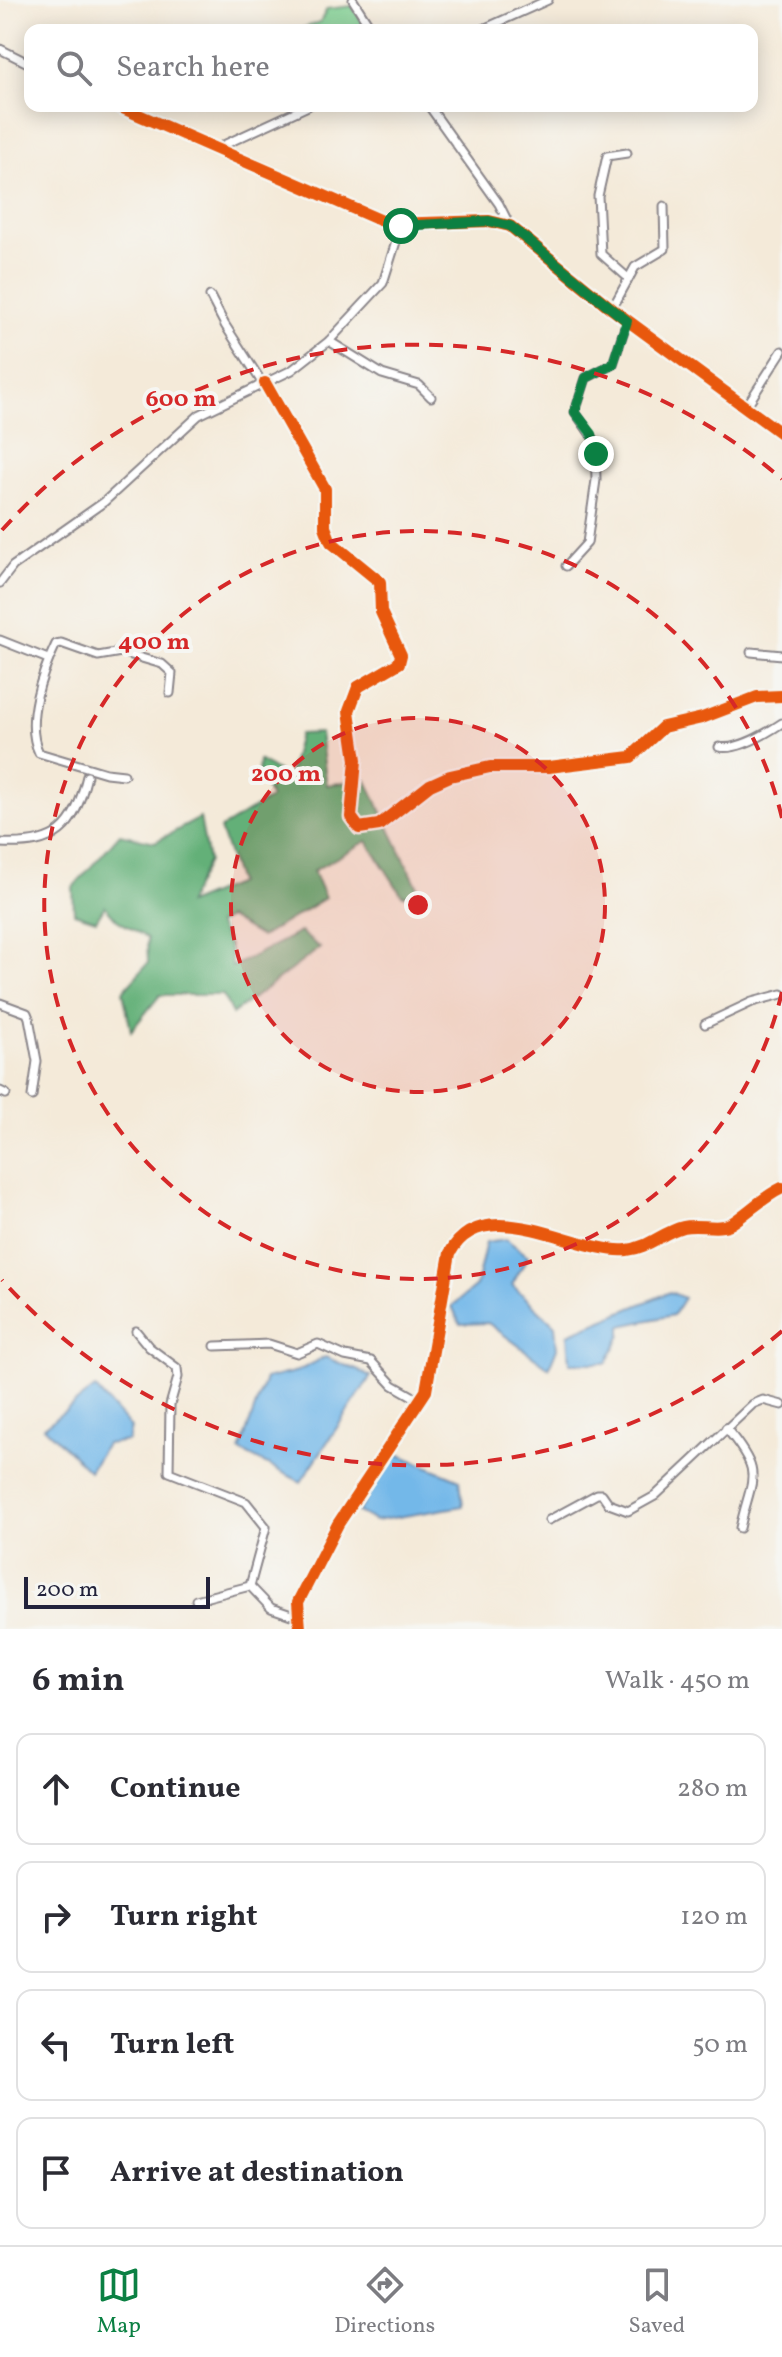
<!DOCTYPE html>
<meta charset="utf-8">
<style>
:root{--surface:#fff;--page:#f7f7f7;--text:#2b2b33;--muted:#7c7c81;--line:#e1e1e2;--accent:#0b8043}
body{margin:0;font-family:Vollkorn,serif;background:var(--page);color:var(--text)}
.scale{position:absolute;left:24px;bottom:20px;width:186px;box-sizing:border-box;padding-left:8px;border:4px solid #22223b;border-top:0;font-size:22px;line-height:28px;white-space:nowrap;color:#22223b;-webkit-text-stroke:6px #f6f6f2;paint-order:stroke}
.stop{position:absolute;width:24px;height:24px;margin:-18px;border:6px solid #0b8043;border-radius:50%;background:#fff}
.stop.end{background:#0b8043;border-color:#fff;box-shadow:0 2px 8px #0008}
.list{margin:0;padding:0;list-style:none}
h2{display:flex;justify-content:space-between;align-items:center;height:104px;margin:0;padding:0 32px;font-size:34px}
h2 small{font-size:26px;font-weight:400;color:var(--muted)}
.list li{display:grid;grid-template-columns:52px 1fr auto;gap:24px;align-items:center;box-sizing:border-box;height:112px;margin:0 16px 16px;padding:0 16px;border:2px solid var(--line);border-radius:16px}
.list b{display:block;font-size:30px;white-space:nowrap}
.list em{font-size:26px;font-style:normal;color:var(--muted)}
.icon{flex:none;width:44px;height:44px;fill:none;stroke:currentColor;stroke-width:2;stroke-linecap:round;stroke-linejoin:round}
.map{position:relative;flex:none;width:782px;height:1629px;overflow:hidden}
.search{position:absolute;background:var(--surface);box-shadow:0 4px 20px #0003;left:24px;right:24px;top:24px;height:88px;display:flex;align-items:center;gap:20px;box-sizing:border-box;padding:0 28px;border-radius:16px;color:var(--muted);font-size:30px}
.sheet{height:616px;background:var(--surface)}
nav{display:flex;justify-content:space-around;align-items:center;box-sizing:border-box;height:112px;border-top:2px solid var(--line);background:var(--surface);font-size:22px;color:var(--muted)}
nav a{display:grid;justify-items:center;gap:4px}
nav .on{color:var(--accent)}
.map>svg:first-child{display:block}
</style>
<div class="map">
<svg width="782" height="1629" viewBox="0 0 782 1629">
<rect width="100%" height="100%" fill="#f6f6f2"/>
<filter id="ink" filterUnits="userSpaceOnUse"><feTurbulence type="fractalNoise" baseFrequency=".0125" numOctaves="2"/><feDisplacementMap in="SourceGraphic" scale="16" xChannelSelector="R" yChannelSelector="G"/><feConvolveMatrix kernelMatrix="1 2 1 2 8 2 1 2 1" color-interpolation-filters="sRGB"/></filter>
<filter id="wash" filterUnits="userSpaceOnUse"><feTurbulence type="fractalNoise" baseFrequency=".006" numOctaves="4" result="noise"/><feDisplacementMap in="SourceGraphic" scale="32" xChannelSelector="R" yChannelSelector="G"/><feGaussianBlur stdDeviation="1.8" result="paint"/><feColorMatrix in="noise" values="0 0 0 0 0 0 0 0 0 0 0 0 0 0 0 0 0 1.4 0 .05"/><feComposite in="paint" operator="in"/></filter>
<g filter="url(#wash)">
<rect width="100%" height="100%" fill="#f4ead9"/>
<path fill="#7acc8d" stroke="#4e7764" stroke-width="2" d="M352 6 368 30H298L320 22 327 9Z"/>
<path fill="#63b078" stroke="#42695a" stroke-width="2" d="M320 733 327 785 366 779 422 896 402 895 367 841 313 871 325 898 261 937 228 918 217 924 229 946 232 967 300 932 320 948 232 1014 223 995H160L131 1031 123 991 148 963 147 938 117 920 105 906 96 920 74 913 73 887 120 834 155 842 200 818 208 861 187 904 238 883 220 829 271 798 258 775 259 760 288 778 299 734Z"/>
<g fill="#73b8e9" stroke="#4a6d92" stroke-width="2">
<path d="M506 1239 528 1256 512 1285 555 1325 557 1348 549 1368 488 1323 460 1324 452 1306 476 1286 486 1242Z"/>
<path d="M670 1292 684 1298 673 1315 621 1326V1335L607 1363H570L568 1334Z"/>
<path d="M325 1357 371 1376 301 1482 240 1451 265 1379 298 1371Z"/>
<path d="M95 1388 131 1428 128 1441 106 1444 89 1471 44 1427Z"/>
<path d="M395 1453 460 1480 463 1506 375 1521 358 1512Z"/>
</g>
</g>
<g filter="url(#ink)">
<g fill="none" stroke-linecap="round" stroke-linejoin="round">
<defs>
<g id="minor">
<path d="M353 0 372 30"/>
<path d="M481 30 548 0"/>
<path d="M0 49 30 64"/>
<path d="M118 106 389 224 489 221 510 226 612 309 782 434"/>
<path d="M429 106 499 204 510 226"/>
<path d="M215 149 308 106"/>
<path d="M627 277 601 254 598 196 607 156 627 153"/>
<path d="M210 296 225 325 263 384"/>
<path d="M612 309 635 267 665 249 664 206"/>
<path d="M329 341 382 374 419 385 431 397"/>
<path d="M265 383 325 489V527L331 542 380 582 381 612 401 655 399 663 358 687 349 711 356 760 351 817 359 828 379 825 430 785 450 776 490 767H549L631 757 663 727 702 718 757 697 782 696"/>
<path d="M746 407 782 351"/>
<path d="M566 566 587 543 596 480 595 441 575 412 586 378 613 364 627 321"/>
<path d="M0 583 13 566 104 502 199 415 292 370 329 341 383 283 401 226"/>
<path d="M0 640 48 659"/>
<path d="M751 652 782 655"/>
<path d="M719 747C737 751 767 733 782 723"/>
<path d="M124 775 106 773 39 753C24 722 42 673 56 644L61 643 98 656 121 652 162 664 172 673 170 693"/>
<path d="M0 843C57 846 74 829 87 776"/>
<path d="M0 1003 27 1013 29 1018 37 1061 32 1096"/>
<path d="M705 1024 752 1002 782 994"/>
<path d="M0 1091 6 1094"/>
<path d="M136 1331 149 1347 177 1368 178 1377 170 1405 169 1472 246 1502 266 1527 250 1586 271 1608 297 1617"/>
<path d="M215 1346 269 1344 297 1353 318 1344 345 1356 371 1361 393 1385 421 1401"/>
<path d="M726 1428C765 1476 752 1474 740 1528"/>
<path d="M549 1520 597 1494H602L609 1504 628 1511 655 1496 753 1404 763 1400 782 1405"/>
<path d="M196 1600 250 1586"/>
<path d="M300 1629 298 1602 338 1524 426 1391 450 1253C483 1189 579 1255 627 1250 648 1248 663 1232 683 1227 699 1223 718 1231 732 1223 749 1212 763 1197 782 1188"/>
</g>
</defs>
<use href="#minor" stroke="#8b868a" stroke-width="11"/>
<use href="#minor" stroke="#fff" stroke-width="7"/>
<defs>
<g id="cycleway">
<path d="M118 106 389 224 489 221 510 226 612 309 782 434"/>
<path d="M265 383 325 489V527L331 542 380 582 381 612 401 655 399 663 358 687 349 711 356 760 351 817 359 828 379 825 430 785 450 776 490 767H549L631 757 663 727 702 718 757 697 782 696"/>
<path d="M300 1629 298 1602 338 1524 426 1391 450 1253C483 1189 579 1255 627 1250 648 1248 663 1232 683 1227 699 1223 718 1231 732 1223 749 1212 763 1197 782 1188"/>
</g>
</defs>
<use href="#cycleway" stroke="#f6f6f2" stroke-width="17"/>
<use href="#cycleway" stroke="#e8590c" stroke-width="12"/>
</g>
</g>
<g fill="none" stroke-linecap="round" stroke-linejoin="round" filter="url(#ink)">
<path stroke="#0b8043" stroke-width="10" d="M401 226 489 221 510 226 627 321 613 364 586 378 575 412 592 434 596 454"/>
</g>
<circle cx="418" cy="905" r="187" fill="#d62828" fill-opacity=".12"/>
<g fill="none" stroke="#d62828" stroke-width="4" stroke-dasharray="14 10">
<circle cx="418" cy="905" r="187"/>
<path d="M782 992A374 374 0 1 1 782 818"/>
<path d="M782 1331A560 560 0 0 1 2 1280M2 530A560 560 0 0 1 782 479"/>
</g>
<circle cx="418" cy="905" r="12" fill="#d62828" stroke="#f6f6f2" stroke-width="4"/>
<g font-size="24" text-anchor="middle" font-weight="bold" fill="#d62828" stroke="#f6f6f2" stroke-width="8" stroke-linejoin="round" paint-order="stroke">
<text x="181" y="406">600 m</text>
<text x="154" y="649">400 m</text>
<text x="286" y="781">200 m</text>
</g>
</svg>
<div class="scale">200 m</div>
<div class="stop" style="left:401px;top:226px"></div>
<div class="stop end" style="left:596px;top:454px"></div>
<div class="search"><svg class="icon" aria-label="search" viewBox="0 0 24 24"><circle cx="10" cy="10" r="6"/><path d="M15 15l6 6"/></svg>Search here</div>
</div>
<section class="sheet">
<h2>6 min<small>Walk · 450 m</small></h2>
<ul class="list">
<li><svg class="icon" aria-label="ahead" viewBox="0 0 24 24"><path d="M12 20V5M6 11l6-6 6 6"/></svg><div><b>Continue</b></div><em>280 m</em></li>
<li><svg class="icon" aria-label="right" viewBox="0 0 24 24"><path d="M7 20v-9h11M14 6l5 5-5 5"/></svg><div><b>Turn right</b></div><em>120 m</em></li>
<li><svg class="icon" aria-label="left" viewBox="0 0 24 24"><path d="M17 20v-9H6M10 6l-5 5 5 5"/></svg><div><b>Turn left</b></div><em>50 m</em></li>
<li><svg class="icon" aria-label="arrive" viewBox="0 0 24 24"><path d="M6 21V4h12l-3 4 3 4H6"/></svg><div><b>Arrive at destination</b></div></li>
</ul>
</section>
<nav>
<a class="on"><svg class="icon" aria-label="map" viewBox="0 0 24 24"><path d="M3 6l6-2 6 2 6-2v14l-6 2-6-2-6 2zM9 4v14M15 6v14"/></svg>Map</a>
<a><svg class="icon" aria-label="directions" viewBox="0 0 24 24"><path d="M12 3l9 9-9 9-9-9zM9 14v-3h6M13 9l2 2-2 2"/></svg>Directions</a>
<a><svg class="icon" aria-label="saved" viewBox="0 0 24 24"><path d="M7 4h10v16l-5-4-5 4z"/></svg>Saved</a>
</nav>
